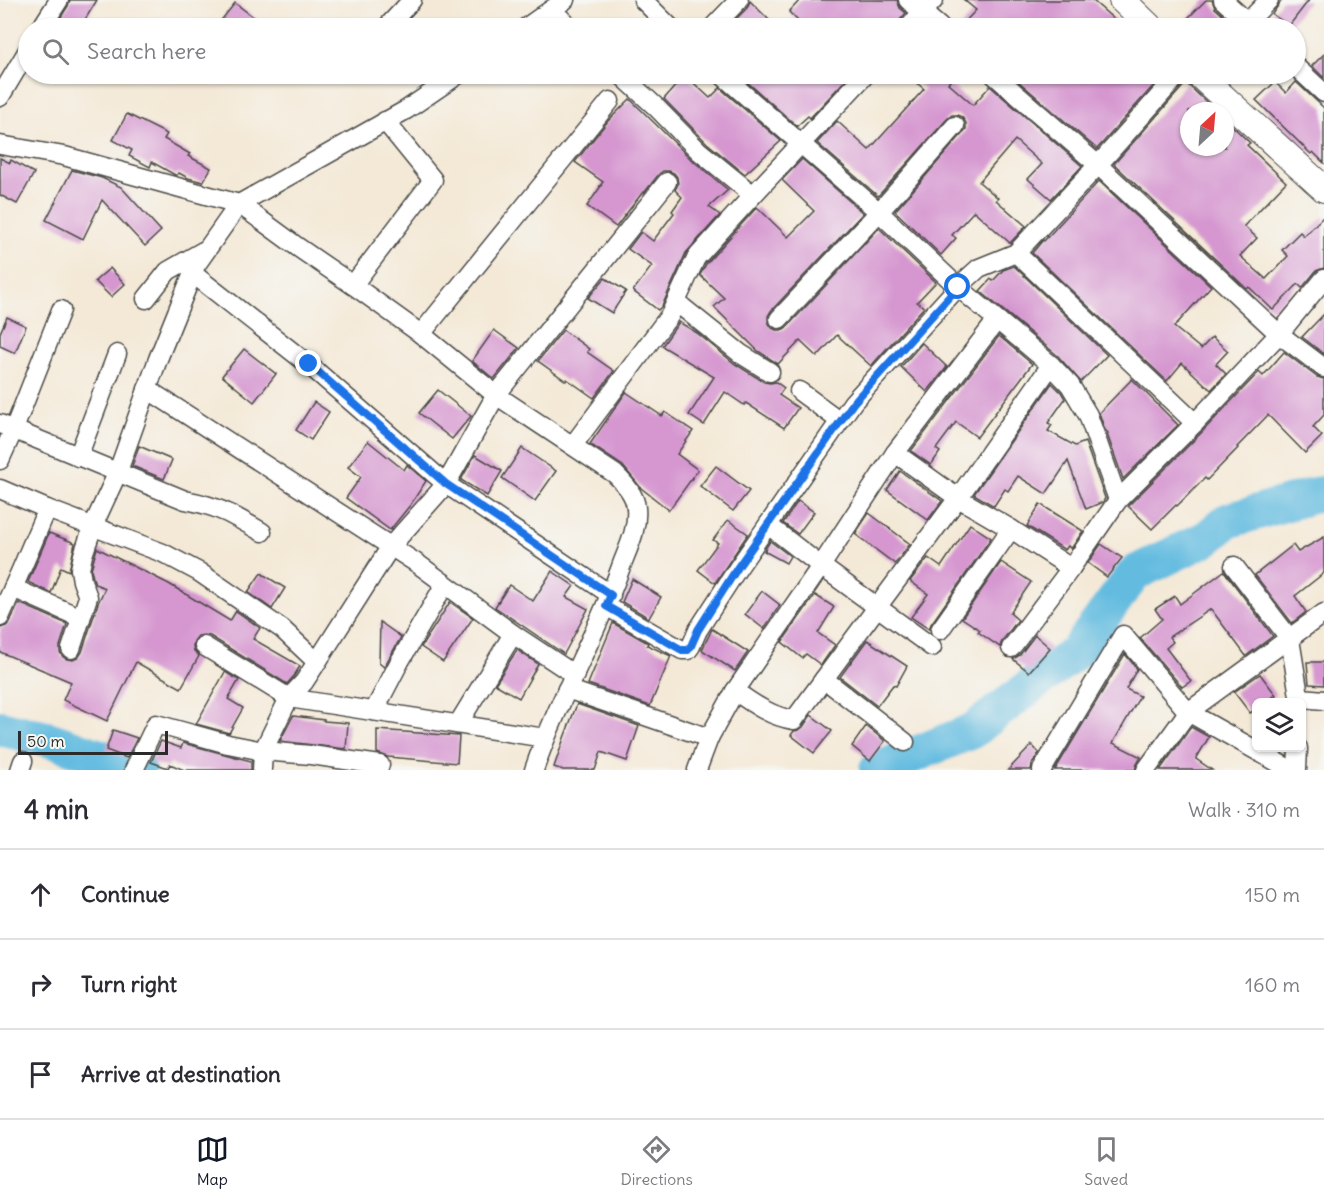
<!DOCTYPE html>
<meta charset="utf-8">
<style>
:root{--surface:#fff;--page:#f7f7f7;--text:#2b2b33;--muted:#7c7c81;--line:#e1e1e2;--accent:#111827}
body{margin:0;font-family:Delius,sans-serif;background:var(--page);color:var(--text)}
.controls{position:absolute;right:18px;bottom:18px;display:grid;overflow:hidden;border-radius:9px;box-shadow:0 2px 4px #0004}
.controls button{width:54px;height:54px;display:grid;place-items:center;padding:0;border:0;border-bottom:2px solid var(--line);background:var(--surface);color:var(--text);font:30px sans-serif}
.compass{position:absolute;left:1180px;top:102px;width:54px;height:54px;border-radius:50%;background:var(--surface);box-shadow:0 2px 4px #0004;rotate:26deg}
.scale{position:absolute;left:18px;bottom:15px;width:150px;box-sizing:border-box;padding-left:6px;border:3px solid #2b2b2b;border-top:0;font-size:16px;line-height:21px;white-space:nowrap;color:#2b2b2b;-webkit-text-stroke:4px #f6f6f2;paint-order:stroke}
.stop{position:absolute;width:18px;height:18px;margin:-14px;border:4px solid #1a73e8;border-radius:50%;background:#fff}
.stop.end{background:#1a73e8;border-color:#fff;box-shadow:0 2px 6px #0008}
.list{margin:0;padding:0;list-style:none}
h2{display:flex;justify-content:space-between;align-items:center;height:78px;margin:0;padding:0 24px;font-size:26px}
h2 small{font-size:20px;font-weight:400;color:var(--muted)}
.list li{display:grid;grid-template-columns:39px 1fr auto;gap:18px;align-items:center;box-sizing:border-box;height:90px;padding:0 24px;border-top:2px solid var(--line)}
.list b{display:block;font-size:22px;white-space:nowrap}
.list em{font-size:20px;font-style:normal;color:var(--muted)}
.icon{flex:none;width:33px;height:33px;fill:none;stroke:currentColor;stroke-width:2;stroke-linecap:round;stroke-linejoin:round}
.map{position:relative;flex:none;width:1324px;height:770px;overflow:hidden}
.search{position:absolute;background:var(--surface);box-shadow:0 2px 4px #0004;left:18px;right:18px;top:18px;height:66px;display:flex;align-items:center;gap:15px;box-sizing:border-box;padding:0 21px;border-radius:33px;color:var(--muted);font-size:22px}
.sheet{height:348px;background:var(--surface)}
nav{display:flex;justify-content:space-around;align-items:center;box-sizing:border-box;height:84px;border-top:2px solid var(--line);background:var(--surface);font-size:16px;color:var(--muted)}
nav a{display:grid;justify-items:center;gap:3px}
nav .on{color:var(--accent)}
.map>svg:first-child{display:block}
</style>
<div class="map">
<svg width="1324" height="770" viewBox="0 0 1324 770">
<rect width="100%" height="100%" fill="#f6f6f2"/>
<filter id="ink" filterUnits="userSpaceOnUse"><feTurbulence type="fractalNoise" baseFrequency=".0167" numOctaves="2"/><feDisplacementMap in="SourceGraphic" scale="12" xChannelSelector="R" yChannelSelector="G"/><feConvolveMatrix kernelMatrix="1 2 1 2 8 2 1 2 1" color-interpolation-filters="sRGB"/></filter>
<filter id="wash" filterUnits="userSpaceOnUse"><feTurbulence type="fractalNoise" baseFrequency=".008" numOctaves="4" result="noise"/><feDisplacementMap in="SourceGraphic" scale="24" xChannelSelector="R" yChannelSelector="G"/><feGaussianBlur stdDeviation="1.35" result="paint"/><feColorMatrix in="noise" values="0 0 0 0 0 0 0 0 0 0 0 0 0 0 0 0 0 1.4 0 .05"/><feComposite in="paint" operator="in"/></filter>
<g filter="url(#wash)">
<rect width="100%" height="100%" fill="#f4e9d7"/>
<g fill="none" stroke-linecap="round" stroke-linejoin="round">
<g stroke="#63bce0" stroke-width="36">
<path d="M0 728 51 740 138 770"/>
<path d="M877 770 972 731 1076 652 1135 573 1207 538 1227 521 1315 495 1324 494"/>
</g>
</g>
<g id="blocks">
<g fill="#d697d0">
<path d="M70 0H97L80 28H54L68 6Z"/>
<path d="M800 0H897L900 8 906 13 899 21 897 28H805L789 12Z"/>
<path d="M964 0H1092L1124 28H959L976 10Z"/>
<path d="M1206 0H1212L1215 8 1232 23 1231 28H1178Z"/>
<path d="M1282 0H1309L1289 26 1272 14Z"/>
<path d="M750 1 770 21 762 28H741L733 22 747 8Z"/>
<path d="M235 3 268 28H215Z"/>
<path d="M1324 54V78L1312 66Z"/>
<path d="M738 74H851L810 118 808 116 797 126Z"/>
<path d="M907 74H957L948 83 973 105 990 86 1082 166 1051 199 1028 179 1042 164 1015 140 979 182 998 198 996 200 1026 226 1010 243 974 211 952 235 956 238 941 255 895 211 963 133 966 129V123L962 117 957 115H952L947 119 878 196 817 143 837 121 869 150 924 89Z"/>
<path d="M1010 74H1164L1097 149Z"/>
<path d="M685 75 710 98 720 88 781 141 745 174 707 143 664 99Z"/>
<path d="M1275 82 1286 93 1296 82 1324 108V163L1313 152 1311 154 1256 100Z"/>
<path d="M1186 83 1216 111H1189V147H1225V119L1250 143 1247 145 1286 182 1244 226 1257 238 1240 256 1266 279 1288 256 1282 250 1300 232 1304 236 1324 216V268L1316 271 1302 288 1298 284 1273 310 1249 287 1247 289 1114 164Z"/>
<path d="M630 99 691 159 728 190 709 207 720 215 686 253 662 306 658 310 633 291 652 266 628 249 641 232 653 241 674 213 672 211 682 197 675 190 678 184 677 177 674 173 669 171H663L659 174 644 193 643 192 616 227 587 206 601 186H600L603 182 575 162 608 121Z"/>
<path d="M127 114 167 134 164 139 190 154 188 156 211 168 203 182 188 178 179 173 177 175H175L152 162 150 167 129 156 132 150 113 140Z"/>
<path d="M0 158 10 163 11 160 34 173 17 204 0 195Z"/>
<path d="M802 159 863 213 771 311 768 316V322L772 328 776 330H782L787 327 879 228 936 282 917 302 924 307 871 366 837 335 817 357 800 341 778 364 758 351 714 307 724 298 700 275 706 264 757 207 788 237 814 211 782 180Z"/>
<path d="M72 170 102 178 121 187 161 231 145 246 102 200 83 239 46 220Z"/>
<path d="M1099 181 1211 286 1174 327 1201 349 1212 337 1228 351 1216 364 1226 374 1211 390 1182 363 1167 381 1032 253 1043 240 1044 241Z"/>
<path d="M1014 266 1107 355 1081 382 1058 356 980 291 991 279 993 281 1003 270Z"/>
<path d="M110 268 125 284 111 297 95 281Z"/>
<path d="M605 278 626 291 612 313 588 298Z"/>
<path d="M1324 314V354L1302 337Z"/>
<path d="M7 317 26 326 15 353 0 346V333Z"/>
<path d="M679 322 697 333 735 364 764 382 770 383 776 382 784 388 779 395 798 408 784 428 746 403 744 405 725 392 704 425 689 415 714 377 662 346Z"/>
<path d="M494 330 519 348 494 379 472 361Z"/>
<path d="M563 330 589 349 587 352 614 371 594 398 567 379 566 381 538 361Z"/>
<path d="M999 336 1032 364 977 437 956 422 936 449 940 452 931 465 911 451Z"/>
<path d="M922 343 947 367 927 392 901 367Z"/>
<path d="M244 349 276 374 254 402 222 376Z"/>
<path d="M1284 352 1317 377 1324 379V415L1313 427 1322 436 1305 453 1268 415 1237 447 1238 448 1207 480 1205 478 1177 506 1176 505 1152 529 1128 506 1203 431 1259 372 1263 376Z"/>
<path d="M1132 379 1178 425 1123 479 1107 434 1108 433 1105 430 1099 413Z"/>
<path d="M1052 383 1061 392 1065 399 1048 423 1052 425 1048 431 1075 446 1085 442 1105 498 1103 502 1086 509 1068 461 1046 494 1018 476 1008 491 1005 489 994 506 974 494Z"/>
<path d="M438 390 471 416 452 439 419 413Z"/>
<path d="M626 392 662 416 665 412 693 431 677 454 698 470 669 510 641 488 623 466 590 444Z"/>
<path d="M314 402 329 412 311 440 296 430Z"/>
<path d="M368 441 404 470 407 465 426 481 411 504 390 530 346 498 361 477 348 467Z"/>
<path d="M139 446 172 460 164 479 132 466Z"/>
<path d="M522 448 556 471 535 501 502 478Z"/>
<path d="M475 455 502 471 487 496 461 480Z"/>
<path d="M716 466 749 491 733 511 700 486Z"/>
<path d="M900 471 942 501 928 520 887 490Z"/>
<path d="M798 501 814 512 798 534 783 523Z"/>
<path d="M1040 504 1083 531 1071 549 1068 546 1065 550 1027 526Z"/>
<path d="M869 513 910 544 895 564 855 534Z"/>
<path d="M728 520 748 534 715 583 698 570 718 543 713 540Z"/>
<path d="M970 524 991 538 931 624 929 629 911 617 928 594 910 581 928 558 941 567Z"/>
<path d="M49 533 75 543 69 571 61 567 51 593 28 582Z"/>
<path d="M1324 537V573L1295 596 1306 612 1292 623 1255 575 1293 545 1298 552Z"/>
<path d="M770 541 790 556 786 563 764 551Z"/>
<path d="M1101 544 1122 558 1107 577 1088 563Z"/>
<path d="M97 548 169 584 230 621 236 611 260 628 253 639 300 666 294 676 287 684 210 636 204 635 198 636 194 641 193 646 194 651 199 656 181 688 136 662 107 721 63 700 71 682 0 652V628L6 626 10 622 19 603 67 624 60 646V652L63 657 67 659 73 660 78 658 82 652 98 603 105 588 95 584 93 578 91 569Z"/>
<path d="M1001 562 1031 582 1010 613 1018 620 1002 641 1000 647 978 632 980 630 962 618Z"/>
<path d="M552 571 574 586 566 597 588 609 564 654 495 607 509 585 533 601Z"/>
<path d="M1224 571 1273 636 1246 656 1211 609 1169 637 1173 642 1166 648 1191 681 1182 687 1140 638 1162 619 1155 609 1175 596 1180 604Z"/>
<path d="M261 573 285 588 272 609 248 592Z"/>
<path d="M632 579 661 597 649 618 622 602Z"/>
<path d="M762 591 780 605 764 629 745 614Z"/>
<path d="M815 595 834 607 818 633 835 645 821 665 806 654 802 658 782 642Z"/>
<path d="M450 602 473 618 443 662 421 647Z"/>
<path d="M380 622 401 637 384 667 379 663Z"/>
<path d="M613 623 648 643 647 645 671 656 650 706 588 684Z"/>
<path d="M712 629 748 652 735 671 702 650Z"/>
<path d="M1035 635 1050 648 1029 672 1013 659 1020 655Z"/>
<path d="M867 640 907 666 896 686 893 685 877 706 840 677Z"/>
<path d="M517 650 538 664 519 698 495 684Z"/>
<path d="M1125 654 1137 669 1126 689 1140 696 1113 743 1141 757 1137 764 1135 770H1055Z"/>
<path d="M1307 662H1324V685L1309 684Z"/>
<path d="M225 672 239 680 228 699 243 708 229 733 196 724Z"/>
<path d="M1260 674 1276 695 1265 702H1257V709L1250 713 1234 692Z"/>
<path d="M577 704 639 726 627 761 601 752 595 770H563L554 767 564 738Z"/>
<path d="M811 715 832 731 814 753 791 735 794 731 799 730 803 727Z"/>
<path d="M293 716 324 720V721L348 723 346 749 280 741Z"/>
<path d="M866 726 885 741 870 761 852 746Z"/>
<path d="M1191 727 1209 737 1196 759 1212 770H1160Z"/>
<path d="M113 730 137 738 127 758 106 750Z"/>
<path d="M377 730 459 736 457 763 388 757 377 753Z"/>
<path d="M161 741 181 748 183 743 251 761V770H184L170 764 168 768 151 762Z"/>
<path d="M1032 745 1039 753 1032 764 1031 770H1008Z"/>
</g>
</g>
</g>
<g filter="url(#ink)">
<use href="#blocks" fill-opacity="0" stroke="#494845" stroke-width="1.5"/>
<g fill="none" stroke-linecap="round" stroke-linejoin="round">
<defs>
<g id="street">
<path d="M643 0 671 28"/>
<path d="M908 0 941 28"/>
<path d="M1223 0 1254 28"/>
<path d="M552 10 571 28"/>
<path d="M41 28 59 0"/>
<path d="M386 28 412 0"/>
<path d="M525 28 565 0"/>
<path d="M712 28 739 0"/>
<path d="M908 28 934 0"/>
<path d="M1242 28 1269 0"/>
<path d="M1296 67 1324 93"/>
<path d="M620 74 655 106 699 151 753 195"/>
<path d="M721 74 879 212 958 287 1051 365 1070 385 1088 415 1118 500"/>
<path d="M993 74 1098 165 1279 334 1324 368"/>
<path d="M0 97 28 50"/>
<path d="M0 145 64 156 239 204 406 110 459 74"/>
<path d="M1016 253 1195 423"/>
<path d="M192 273 308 364 446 484 611 595"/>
<path d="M353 285 433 180 385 121"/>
<path d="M146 299 168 271 203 251"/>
<path d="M676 302 741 354 770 372"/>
<path d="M779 319 879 212 955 126"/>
<path d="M421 334 610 101"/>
<path d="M147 389 418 564 513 634 575 675"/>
<path d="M799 391 840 421"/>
<path d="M0 424 185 500C218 506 233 515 262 532"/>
<path d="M573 445 670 315 696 258 753 195 866 74"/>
<path d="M895 453 958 498 1011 529 1071 568"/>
<path d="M78 457 117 354"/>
<path d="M0 460 14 429 61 310"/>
<path d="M0 489 47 509 163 553 199 572 282 629 317 662"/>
<path d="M768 525 821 566 932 647"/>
<path d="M1234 566 1290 639 1300 702"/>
<path d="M13 588 81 618"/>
<path d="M606 606 682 650H688L691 646 698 630 738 568 853 402 958 287 979 268 1016 253 1098 165 1179 74"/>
<path d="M0 617 21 570 47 509"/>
<path d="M940 630 1011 529"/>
<path d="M204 646 289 698 545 738"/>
<path d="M1011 648 1071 568 1118 500 1195 423 1279 334 1324 279"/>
<path d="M71 649 88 597 82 581 80 569 83 555 93 526 117 474 158 359 196 265 239 204 299 248 353 285 421 334 496 395 615 474C624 483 635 494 636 508 638 528 629 546 622 564 597 635 558 699 534 770"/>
<path d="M824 679 958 498 1051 365"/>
<path d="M567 689 709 738 735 691 821 566 895 453 997 320"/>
<path d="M735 691C753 704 772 717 794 720L824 679 905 742"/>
<path d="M1301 698 1324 700"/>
<path d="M374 711 400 661 445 584"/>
<path d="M458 724 513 634"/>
<path d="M20 770 23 761"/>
<path d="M134 770 156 724 228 744 263 751 311 755 380 765"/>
<path d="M262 770 263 751 289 698 304 682 317 662 391 546 446 484 496 395 667 182"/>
<path d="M697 770 709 738"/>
<path d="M1042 770 1123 635 1188 712 1291 770"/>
<path d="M1146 770 1188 712 1324 613"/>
<path d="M1297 770 1298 748"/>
</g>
<g id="secondary">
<path d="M1122 0 1151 28"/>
<path d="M1198 74 1324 189"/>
</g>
</defs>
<use href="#street" stroke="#494845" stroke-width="21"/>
<use href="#secondary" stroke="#494845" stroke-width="28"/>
<use href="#street" stroke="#fff" stroke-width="18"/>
<use href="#secondary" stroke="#fff" stroke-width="26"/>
</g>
</g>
<g fill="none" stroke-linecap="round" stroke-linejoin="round" filter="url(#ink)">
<path stroke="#1a73e8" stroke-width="8" d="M309 364 446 484 611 595 606 606 682 650H688L691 646 698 630 738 567 854 402 958 287"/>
</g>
</svg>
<div class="controls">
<button><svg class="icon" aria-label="layers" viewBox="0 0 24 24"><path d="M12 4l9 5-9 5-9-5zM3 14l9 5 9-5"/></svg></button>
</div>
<svg class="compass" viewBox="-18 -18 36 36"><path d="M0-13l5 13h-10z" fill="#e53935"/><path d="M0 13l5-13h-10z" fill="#7c7c81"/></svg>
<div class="scale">50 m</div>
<div class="stop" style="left:958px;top:287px"></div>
<div class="stop end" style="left:309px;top:364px"></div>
<div class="search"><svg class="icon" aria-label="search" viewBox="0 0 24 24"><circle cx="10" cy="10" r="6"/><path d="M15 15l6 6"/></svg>Search here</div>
</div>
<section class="sheet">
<h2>4 min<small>Walk · 310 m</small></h2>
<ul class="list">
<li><svg class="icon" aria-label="ahead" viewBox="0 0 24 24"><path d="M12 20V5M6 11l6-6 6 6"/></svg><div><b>Continue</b></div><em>150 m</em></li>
<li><svg class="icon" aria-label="right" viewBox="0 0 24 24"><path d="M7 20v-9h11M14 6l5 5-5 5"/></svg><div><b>Turn right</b></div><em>160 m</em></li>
<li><svg class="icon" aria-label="arrive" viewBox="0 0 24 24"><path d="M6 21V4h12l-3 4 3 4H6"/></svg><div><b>Arrive at destination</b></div></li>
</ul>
</section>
<nav>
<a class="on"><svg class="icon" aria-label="map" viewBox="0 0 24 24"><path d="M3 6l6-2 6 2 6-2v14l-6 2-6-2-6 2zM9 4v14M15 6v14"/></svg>Map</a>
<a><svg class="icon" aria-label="directions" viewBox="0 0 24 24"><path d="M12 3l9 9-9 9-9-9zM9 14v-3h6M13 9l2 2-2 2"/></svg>Directions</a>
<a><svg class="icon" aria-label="saved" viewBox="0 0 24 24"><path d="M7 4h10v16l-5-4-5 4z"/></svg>Saved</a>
</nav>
